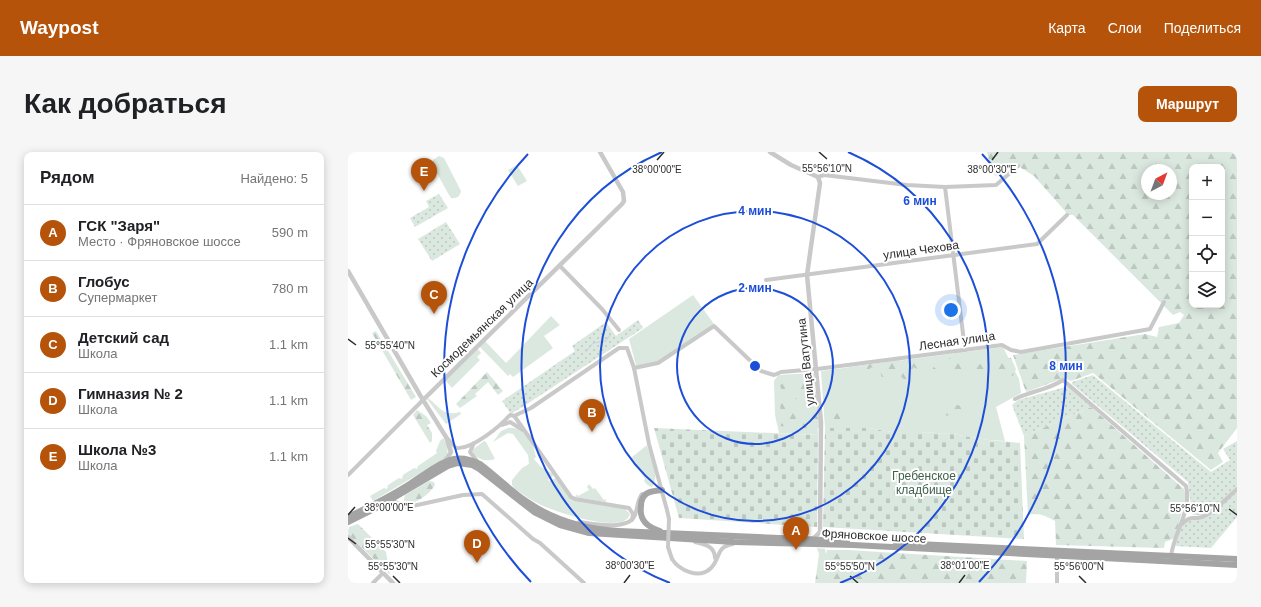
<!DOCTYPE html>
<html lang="ru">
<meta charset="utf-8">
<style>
:root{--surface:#fff;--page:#f6f6f6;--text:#202124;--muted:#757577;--line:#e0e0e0;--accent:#b45309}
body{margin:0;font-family:Helvetica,sans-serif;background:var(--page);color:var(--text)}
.controls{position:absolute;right:12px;top:12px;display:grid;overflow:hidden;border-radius:8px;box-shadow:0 2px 10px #0003}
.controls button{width:36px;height:36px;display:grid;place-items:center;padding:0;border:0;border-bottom:1px solid var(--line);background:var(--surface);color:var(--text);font:20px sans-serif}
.compass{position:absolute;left:793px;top:12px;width:36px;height:36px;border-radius:50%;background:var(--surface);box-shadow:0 2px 10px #0003;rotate:41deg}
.you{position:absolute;left:603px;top:158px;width:14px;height:14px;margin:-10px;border:3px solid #fff;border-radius:50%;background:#1a73e8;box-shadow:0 0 0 6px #1a73e833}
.badge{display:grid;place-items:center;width:26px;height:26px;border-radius:50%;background:var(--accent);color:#fff;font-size:13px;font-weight:700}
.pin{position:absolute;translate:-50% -33px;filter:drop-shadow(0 1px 2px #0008)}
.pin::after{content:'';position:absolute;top:21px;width:14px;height:12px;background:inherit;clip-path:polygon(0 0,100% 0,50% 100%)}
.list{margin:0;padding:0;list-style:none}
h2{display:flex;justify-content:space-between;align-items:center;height:52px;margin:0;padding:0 16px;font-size:17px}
h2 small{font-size:13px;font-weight:400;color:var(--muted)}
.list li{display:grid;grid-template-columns:26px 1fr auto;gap:12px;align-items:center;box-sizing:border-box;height:56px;padding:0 16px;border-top:1px solid var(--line)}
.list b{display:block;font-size:15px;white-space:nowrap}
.list p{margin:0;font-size:13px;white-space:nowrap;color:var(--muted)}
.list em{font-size:13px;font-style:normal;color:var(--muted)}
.icon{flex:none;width:22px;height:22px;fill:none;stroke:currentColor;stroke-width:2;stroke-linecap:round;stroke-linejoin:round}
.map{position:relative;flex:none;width:889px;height:431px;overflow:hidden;border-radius:8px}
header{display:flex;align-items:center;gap:24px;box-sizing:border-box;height:56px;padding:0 20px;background:var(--accent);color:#fff}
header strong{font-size:19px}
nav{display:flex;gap:22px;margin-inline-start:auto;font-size:14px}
.intro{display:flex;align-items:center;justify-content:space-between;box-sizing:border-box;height:96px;padding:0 24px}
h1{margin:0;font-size:28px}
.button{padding:10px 18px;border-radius:8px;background:var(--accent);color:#fff;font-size:14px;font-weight:700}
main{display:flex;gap:24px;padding:0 24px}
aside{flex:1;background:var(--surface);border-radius:8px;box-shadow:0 2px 10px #0003}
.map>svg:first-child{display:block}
</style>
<header>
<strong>Waypost</strong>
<nav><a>Карта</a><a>Слои</a><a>Поделиться</a></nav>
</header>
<div class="intro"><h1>Как добраться</h1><a class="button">Маршрут</a></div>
<main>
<aside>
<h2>Рядом<small>Найдено: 5</small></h2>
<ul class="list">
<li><span class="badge">A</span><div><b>ГСК &quot;Заря&quot;</b><p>Место · Фряновское шоссе</p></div><em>590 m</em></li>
<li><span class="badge">B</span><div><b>Глобус</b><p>Супермаркет</p></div><em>780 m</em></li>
<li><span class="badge">C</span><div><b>Детский сад</b><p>Школа</p></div><em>1.1 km</em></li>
<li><span class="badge">D</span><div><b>Гимназия № 2</b><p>Школа</p></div><em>1.1 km</em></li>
<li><span class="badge">E</span><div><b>Школа №3</b><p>Школа</p></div><em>1.1 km</em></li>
</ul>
</aside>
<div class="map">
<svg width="889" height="431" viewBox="0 0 889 431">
<defs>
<pattern id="forest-firs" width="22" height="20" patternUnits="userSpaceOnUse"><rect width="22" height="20" fill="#dbe8df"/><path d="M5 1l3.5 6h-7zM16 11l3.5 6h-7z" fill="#bcc7c0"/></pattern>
<pattern id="cemetery-stones" width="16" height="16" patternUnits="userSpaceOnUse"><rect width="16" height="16" fill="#dbe8df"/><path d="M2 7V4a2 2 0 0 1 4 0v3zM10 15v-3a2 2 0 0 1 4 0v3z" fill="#bcc7c0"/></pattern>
<pattern id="park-dots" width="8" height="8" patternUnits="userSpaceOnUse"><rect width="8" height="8" fill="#dbe8df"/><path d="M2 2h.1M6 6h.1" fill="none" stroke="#bcc7c0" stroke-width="1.8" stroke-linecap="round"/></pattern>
</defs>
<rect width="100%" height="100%" fill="#fff"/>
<g fill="#dbe8df">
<path d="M91 4 96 6 113 39C112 44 109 47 103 46L101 43 85 14V8Z"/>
<path d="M169 13 179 29 170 34 160 18Z"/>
<path d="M345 143 366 172 309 212 289 217 281 187Z"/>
<path d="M203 164 212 173 196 184 205 196 165 225 162 222 160 224 131 194 137 189 158 211Z"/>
<path d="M655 195 671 227 673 241 648 255 657 289 640 288 604 282 573 280H544L520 276H477L473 219Z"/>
<path d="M129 196 133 201 129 205 132 208 104 236 97 228Z"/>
<path d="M466 221 470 283 431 281 427 263 426 229 430 223Z"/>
<path d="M80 246C92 255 95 265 112 260L113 262 98 272 79 247Z"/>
<path d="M160 276C177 274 185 291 188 305L186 307 192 314 205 322V324L200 328 201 329 208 326 221 345 277 357 282 362C277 384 206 359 193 353 184 349 175 342 167 337L164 333V328L174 316 181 312 180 303 165 282 160 281 145 290 153 279Z"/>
<path d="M95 286C100 295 102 299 96 307L25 349 22 344 36 336 39 337 40 333 51 326 54 327 55 323 66 316 69 317 70 314 89 301 88 299 92 289Z"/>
<path d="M136 289 138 290 147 307C138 310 131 308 125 301L124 298Z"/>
<path d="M299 293C302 305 313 324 304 335 300 334 298 332 296 329L297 327 283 306Z"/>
<path d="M241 332 245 337 247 336 256 348 258 347V349L257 350 227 345 229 342 230 344 241 338 239 335Z"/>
</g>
<g fill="url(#forest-firs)" fill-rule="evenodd">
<path d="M639 0H889V276L870 301 875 310 863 318 745 221 723 229 716 226 678 240 665 203 797 182 809 185 811 175 831 171 836 163 832 160 825 163 725 63H719L717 59 686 24 670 14 647 24 641 9ZM844 15H874V153H844ZM799 18H823V42H799Z"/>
<path d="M28 179 68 245 63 248 24 181Z"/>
<path d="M615 199V210L619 220 614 228 611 230 600 219 598 210 607 200Z"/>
<path d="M656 205 663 206 668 217 665 224 643 218 636 221H628L627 216 636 209 642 207 644 212 652 214Z"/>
<path d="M578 207 590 219 591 216 595 218 593 225 585 224 580 218H572L565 215 564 219 568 226 565 233H561L551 222 542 219 538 221 536 225H534L532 221 535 216 532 214 526 217 524 215 517 220V215L504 217 502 215 552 208 553 212 558 214 565 212 566 208Z"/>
<path d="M139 220 155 239 150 243 140 230 127 242 129 244 112 256 108 252Z"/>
<path d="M431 231C437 232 440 234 442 241L437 242V258L442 256 447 257 448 270 452 276 432 274 433 262 431 239H434Z"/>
<path d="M454 231 468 240 472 276H454L455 270 452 268 453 261 461 256 460 251 454 250 450 254 445 249 452 241Z"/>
<path d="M607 245 609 253 613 254 614 258 609 266 597 263 598 251 600 250 601 253 605 251 603 246Z"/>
<path d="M491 247 495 251 493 255C498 263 501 259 507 264L505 268 486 269V251Z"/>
<path d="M743 255 836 337 838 345 827 386 817 390 816 396 708 393 707 369C698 364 690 360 680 363L676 284Z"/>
<path d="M69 258 78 264 83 271 79 273 84 281V289L82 291 65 263Z"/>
<path d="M81 329 86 330 87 333C82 342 69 351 59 352 55 350 56 347 57 343Z"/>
<path d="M10 372 38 400 42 423 1 383 0 380 1 375Z"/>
<path d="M469 396 477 397 478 402 479 398H500L679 409 678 431H467L471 402Z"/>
</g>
<g fill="url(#cemetery-stones)">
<path d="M306 276 470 283 469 375 331 366Z"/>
<path d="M477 276H520L544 280H573L604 282 640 288 672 291 676 387 475 375Z"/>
</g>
<g fill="url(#park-dots)">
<path d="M91 42 100 56 67 75 62 66 81 55 78 49Z"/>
<path d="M98 70 112 92 84 109 70 87Z"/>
<path d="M290 168 295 176 176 254 163 262 154 249 227 199 224 194 258 170 268 184Z"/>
<path d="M745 223 863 320 882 308 875 297 889 289V365L863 396 827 394C833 376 832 367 854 366V363H846L844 362 840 330 724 232V230Z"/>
<path d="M721 234 738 249 743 255 676 284 664 253 670 248Z"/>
</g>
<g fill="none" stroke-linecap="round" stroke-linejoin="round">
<path stroke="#cfcae6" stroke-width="1" d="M238 200 245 191 258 189 262 183"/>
<g stroke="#c9c9c9" stroke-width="4">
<path d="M470 25 476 23 559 33 597 35 648 33 670 14"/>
<path d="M597 35 617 198"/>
<path d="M212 114 254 157 271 178"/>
<path d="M418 128 689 92 719 63"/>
<path d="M286 216 310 211 366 174 413 219 426 223 433 220 469 217 654 193 663 198 673 200 802 177 816 150"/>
<path d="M667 247C683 239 700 238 715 228L838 334C844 359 826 380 823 404"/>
<path d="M166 264 183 256 271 196H279L286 216 301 292 319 358 321 367"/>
<path d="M167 265 223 345 227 347 281 356 285 362 284 368"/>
<path d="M154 273 162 270 175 278"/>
<path d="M99 286 108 296C124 298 152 274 162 263L167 264"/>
<path d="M126 291 122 300 129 309"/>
<path d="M0 323 75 248"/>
<path d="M42 348C49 350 54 354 60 355L115 343 134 342 185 387 192 391 236 431"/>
<path d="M231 370C245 372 281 379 287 363 290 355 289 349 294 342"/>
<path d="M834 372C845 362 843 368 854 365 866 361 880 345 889 337"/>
<path d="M347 390C356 392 367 394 367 406"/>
<path d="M709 404V431"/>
<path d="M324 407C331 418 351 428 363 416 373 406 367 395 385 392"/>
<path d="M25 431 35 421"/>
</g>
<g stroke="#c9c9c9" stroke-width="4.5">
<path d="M422 0 443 13 470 25 472 31 459 123 473 270 472 380 467 385 463 387"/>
<path d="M0 119 72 243 98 285 103 300 97 309"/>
<path d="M75 248 274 52 276 49 275 40 252 0"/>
<path d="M0 385 45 431"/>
</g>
<g stroke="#a4a4a4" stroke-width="6">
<path d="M0 365C21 355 41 345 60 333 73 325 91 310 106 307 115 305 124 308 132 312 148 324 162 338 178 349 205 368 238 377 270 379L499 389"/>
<path d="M0 370 32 354 100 314 110 311 124 313 131 317 186 360 212 373 241 381 386 390 505 393 889 413"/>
<path d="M312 379C299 375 291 368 293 354 293 349 294 345 298 342 302 339 308 339 314 338"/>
<path d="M548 391 889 407"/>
</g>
<path stroke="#c9c9c9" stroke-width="4" d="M321 367 320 395 324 407"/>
</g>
<path fill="none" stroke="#2c2c2c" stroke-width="1.5" d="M471 0 479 7M309 8 316 0M644 8 650 0M0 187 8 193M881 357 889 363M0 363 7 355M0 386 8 392M45 424 52 431M502 424 510 431M731 424 738 431M276 431 282 423M611 431 617 423"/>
<g fill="none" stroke="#1d4ed8" stroke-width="2">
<circle cx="407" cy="214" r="78"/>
<circle cx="407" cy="214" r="155"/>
<path d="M322 431A233 233 0 0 1 314 0M500 0A233 233 0 0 1 492 431"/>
<path d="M183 430A311 311 0 0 1 180 2M634 2A311 311 0 0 1 631 430"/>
</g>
<g text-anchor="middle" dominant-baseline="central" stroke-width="4" stroke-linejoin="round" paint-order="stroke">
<g font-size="12" fill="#2c2c2c" stroke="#fff">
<text transform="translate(573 98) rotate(-8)">улица Чехова</text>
<text transform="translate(134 176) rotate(-44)">Космодемьянская улица</text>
<text transform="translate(609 189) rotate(-8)">Лесная улица</text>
<text transform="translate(458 210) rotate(-96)">улица Ватутина</text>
<text transform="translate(526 384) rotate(3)">Фряновское шоссе</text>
</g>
<g font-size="12" fill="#40624b" stroke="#fff">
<text x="576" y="324">Гребенское<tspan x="576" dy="14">кладбище</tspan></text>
</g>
</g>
<g font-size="10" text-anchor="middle" fill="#2c2c2c" stroke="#fff" stroke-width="4" stroke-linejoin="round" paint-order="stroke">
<text x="479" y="20">55°56'10"N</text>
<text x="644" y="21">38°00'30"E</text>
<text x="309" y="21">38°00'00"E</text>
<text x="42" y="197">55°55'40"N</text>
<text x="41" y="359">38°00'00"E</text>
<text x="847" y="360">55°56'10"N</text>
<text x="42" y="396">55°55'30"N</text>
<text x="282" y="417">38°00'30"E</text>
<text x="617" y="417">38°01'00"E</text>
<text x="45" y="418">55°55'30"N</text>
<text x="502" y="418">55°55'50"N</text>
<text x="731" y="418">55°56'00"N</text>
</g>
<circle cx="407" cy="214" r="6" fill="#1d4ed8" stroke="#fff" stroke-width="2"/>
<g font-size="12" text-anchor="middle" font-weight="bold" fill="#1d4ed8" stroke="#fff" stroke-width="4" stroke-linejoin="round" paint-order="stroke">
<text x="572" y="53">6 мин</text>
<text x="407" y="63">4 мин</text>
<text x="407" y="140">2 мин</text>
<text x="718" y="218">8 мин</text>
</g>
</svg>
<div class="controls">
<button>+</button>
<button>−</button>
<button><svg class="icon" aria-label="locate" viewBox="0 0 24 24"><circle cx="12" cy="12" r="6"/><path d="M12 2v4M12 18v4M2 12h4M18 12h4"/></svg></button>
<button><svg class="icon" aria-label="layers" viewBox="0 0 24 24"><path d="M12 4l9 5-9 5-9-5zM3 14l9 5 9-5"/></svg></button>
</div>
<svg class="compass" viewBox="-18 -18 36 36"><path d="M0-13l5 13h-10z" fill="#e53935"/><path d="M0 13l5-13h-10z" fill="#757577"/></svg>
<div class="you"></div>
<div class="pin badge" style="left:448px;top:398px">A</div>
<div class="pin badge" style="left:244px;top:280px">B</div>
<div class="pin badge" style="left:86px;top:162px">C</div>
<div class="pin badge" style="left:129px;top:411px">D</div>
<div class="pin badge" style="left:76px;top:39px">E</div>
</div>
</main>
